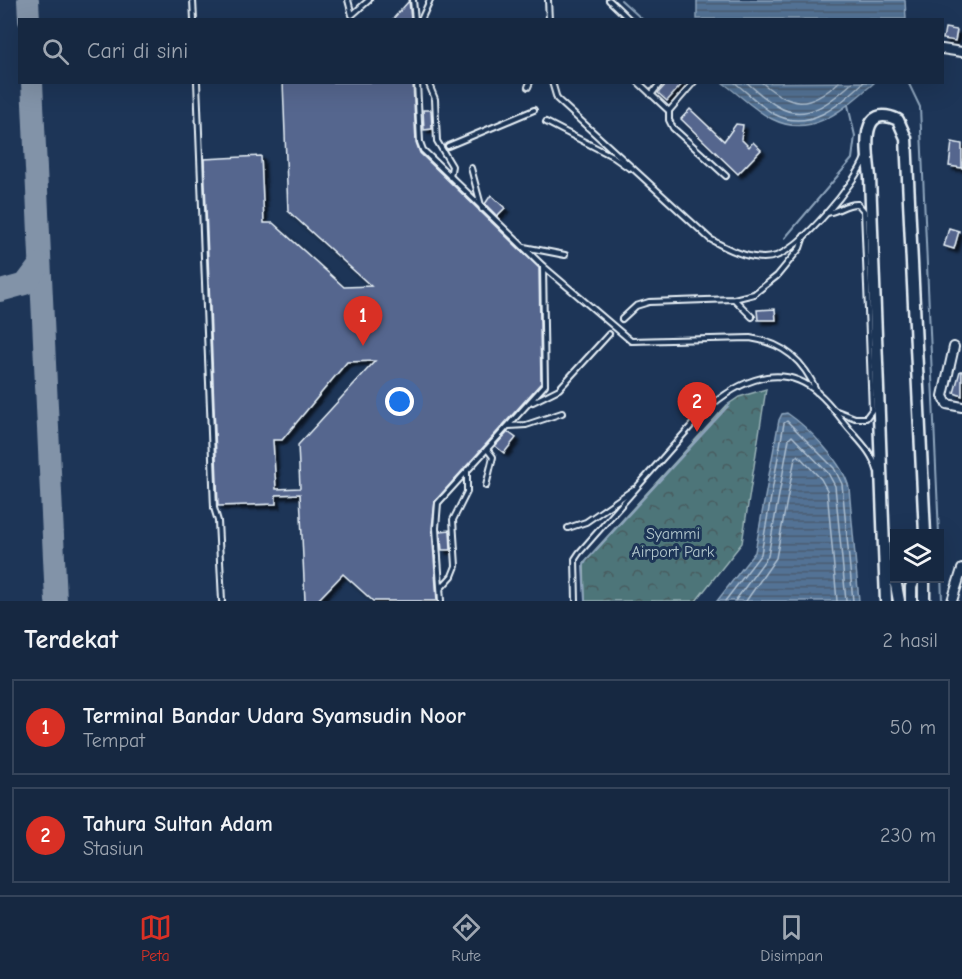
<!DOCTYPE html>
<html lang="id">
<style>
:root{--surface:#162841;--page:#1f3048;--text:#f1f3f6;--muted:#9ea6b1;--line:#35445a;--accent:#d93025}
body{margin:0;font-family:"Comic Neue",sans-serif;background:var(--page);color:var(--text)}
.controls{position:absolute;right:18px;bottom:18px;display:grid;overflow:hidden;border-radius:0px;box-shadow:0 6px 24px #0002}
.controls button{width:54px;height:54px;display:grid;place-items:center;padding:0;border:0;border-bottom:2px solid var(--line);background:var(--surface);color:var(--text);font:30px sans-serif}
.you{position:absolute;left:400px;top:402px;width:21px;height:21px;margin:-15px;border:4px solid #fff;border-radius:50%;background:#1a73e8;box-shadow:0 0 0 9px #1a73e833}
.badge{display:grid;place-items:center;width:39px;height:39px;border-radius:50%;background:var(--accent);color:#fff;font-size:20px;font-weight:700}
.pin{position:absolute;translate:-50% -50px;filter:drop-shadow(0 2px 3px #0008)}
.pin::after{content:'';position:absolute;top:32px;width:21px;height:18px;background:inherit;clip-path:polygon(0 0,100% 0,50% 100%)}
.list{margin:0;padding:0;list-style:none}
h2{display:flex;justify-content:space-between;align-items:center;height:78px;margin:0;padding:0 24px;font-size:26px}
h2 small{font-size:20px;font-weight:400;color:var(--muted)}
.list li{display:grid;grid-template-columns:39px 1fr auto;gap:18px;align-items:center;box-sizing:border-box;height:96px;margin:0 12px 12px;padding:0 12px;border:2px solid var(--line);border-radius:0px}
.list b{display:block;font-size:22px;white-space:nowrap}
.list p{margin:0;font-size:20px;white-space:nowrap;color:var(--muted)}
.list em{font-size:20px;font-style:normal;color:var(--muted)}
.icon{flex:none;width:33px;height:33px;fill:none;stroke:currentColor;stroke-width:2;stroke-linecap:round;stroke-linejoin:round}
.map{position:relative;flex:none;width:962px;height:601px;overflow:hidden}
.search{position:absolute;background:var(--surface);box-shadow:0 6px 24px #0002;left:18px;right:18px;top:18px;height:66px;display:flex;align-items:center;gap:15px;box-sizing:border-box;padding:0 21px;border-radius:0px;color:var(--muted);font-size:22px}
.sheet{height:294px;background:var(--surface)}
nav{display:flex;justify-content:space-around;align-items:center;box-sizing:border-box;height:84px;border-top:2px solid var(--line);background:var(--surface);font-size:16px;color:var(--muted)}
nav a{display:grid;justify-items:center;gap:3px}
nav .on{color:var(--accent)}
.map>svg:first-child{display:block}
</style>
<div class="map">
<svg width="962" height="601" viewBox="0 0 962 601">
<defs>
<pattern id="park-crowns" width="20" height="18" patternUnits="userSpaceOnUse" patternTransform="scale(1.5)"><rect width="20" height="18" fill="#4d7579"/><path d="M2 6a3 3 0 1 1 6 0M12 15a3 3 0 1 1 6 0" fill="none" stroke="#495c5f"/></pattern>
<pattern id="water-rules" width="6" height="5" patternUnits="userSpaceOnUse" patternTransform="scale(1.5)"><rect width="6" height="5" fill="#527295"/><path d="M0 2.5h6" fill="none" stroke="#4c5d70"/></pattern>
<filter id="shadow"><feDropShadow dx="4" dy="4" stdDeviation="1.5" flood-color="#0009"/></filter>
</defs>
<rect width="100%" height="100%" fill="#1d3557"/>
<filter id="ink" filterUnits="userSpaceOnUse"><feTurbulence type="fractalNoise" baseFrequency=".0167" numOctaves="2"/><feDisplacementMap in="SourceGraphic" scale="12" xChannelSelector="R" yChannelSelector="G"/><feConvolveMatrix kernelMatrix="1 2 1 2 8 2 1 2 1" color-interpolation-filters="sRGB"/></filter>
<g filter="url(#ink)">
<path fill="url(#park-crowns)" stroke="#9ab3b8" stroke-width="1.5" d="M766 389 742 543 696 601H585L584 562 727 405 739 397Z"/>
<g fill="url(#water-rules)" stroke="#8ea5bd" stroke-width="1.5">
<path d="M697 0H905L906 19H697Z"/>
<path d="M723 83 874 82V83C845 107 813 140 772 119 755 111 739 94 723 83Z"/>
<path d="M787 413C808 427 844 464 849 488L859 601H717L755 552 779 420 782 414Z"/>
</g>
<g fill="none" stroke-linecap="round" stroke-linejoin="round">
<g stroke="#acbed0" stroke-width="1.5">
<path d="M734 82C747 92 760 106 774 114 810 133 840 104 864 82"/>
<path d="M746 82C756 90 766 100 777 106 806 124 832 101 853 82"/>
<path d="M761 82C793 108 808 110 839 82"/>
<path d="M725 601 761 554 784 423 787 421 834 468 842 484 853 601"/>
<path d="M735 601 768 556 789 439 792 436 828 473 835 486 846 601"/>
<path d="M746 601 776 558 795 458 798 455 821 479 827 490 837 601"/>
</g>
<g stroke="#8ea5bd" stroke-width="2">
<path d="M621 0 643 20"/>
<path d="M908 82 920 107 939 534"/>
<path d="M785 238 852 159 855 136 848 105"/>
<path d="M940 544 942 601"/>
<path d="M585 601 583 567 586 561 730 404"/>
</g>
<g stroke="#8293a8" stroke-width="22">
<path d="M28 0 29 20"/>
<path d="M32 82 56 601"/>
<path d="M0 291 25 284 40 264"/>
</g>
</g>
<g fill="#54668e" stroke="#e8f1f8" stroke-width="1.5" fill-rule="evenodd" filter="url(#shadow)">
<path d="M409 1 411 20H392Z"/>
<path d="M945 28 957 30 955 41 943 39Z"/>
<path d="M283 82H413L416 142 420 153 539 268 541 383 435 501 432 528 437 601H373L343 574 317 601H305L300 494 276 495V504L218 506 204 159 261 156 264 223H273L344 287 371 286 288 211ZM375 361 298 445 300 488 276 489 273 440H282L347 362Z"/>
<path d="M668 82H684L667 101 658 93Z"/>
<path d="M690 109 724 141 736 124 743 125 741 139 749 147 753 142 761 150 738 174 681 119Z"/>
<path d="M423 110H431L432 129 424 130Z"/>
<path d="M952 142 962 144V168L949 166Z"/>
<path d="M491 195 505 208 497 216 485 204Z"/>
<path d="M949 228 959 231 954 249 944 246Z"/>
<path d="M775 309 776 320H758L757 310Z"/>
<path d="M960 371H962V396L954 393Z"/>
<path d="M508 432 516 438 504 453 495 446Z"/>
<path d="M450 530 451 550H442L440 531Z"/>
</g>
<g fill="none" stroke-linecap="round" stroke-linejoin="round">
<defs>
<g id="lane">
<path d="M193 0 194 20"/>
<path d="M348 0 352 15 369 0"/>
<path d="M413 0 415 20"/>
<path d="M548 0 549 20"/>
<path d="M609 0 630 20"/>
<path d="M421 20 430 0"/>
<path d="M197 82 214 508 218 521 222 601"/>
<path d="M417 82 420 142 423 150 543 266 545 385 438 503 436 528 441 601"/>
<path d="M428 82 435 99 437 141 452 166 450 177"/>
<path d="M552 82 557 99 710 239C727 249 755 263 776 256 802 247 855 184 865 158"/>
<path d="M638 82 669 111"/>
<path d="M694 82 669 111V120L673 128 726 176"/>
<path d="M528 87 530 82"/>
<path d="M651 95 661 82"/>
<path d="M546 122 612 156 629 168"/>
<path d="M448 146 534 110"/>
<path d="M471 168 482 209"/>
<path d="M826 213C839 212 845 203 858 204L864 211 872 410 866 418H855L834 410"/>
<path d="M524 247 565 255"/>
<path d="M543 266 631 341 750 338C784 343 804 361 817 392"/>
<path d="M735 300 752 317"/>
<path d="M622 319 636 306 649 302 734 299 754 294 777 276 800 248 804 236"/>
<path d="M533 402 559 389 609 334"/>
<path d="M509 426 526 425 562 413"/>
<path d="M486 486 493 457 487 449"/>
<path d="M568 528 586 522 634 489"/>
<path d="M441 588 452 576 456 566 453 520 467 492V470"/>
<path d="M576 601 575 559 579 553 698 418C729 386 778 357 818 393 829 402 837 414 846 425 857 439 872 451 877 470"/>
</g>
<g id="street">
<path d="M942 49 962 52"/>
<path d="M954 347 943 396 947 404 962 407"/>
<path d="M952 601 962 569"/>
</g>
<g id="secondary">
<path d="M887 566 896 585 899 601"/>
<path d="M886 601 870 177C868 156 857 101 898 120L906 138 925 534"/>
<path d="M911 601V587L915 578"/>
<path d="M924 601V578"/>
</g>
</defs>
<use href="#lane" stroke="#e8f1f8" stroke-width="8"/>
<use href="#street" stroke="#e8f1f8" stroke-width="12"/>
<use href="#secondary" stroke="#e8f1f8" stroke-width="15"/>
<use href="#lane" stroke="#1d3557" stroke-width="4"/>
<use href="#street" stroke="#1d3557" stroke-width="8"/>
<use href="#secondary" stroke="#1d3557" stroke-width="10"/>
</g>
</g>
<g text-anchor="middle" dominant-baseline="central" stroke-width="6" stroke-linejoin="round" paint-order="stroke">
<g font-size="16" fill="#b2c6cc" stroke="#1d3557">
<text x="673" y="534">Syammi<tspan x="673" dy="18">Airport Park</tspan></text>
</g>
</g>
</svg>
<div class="controls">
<button><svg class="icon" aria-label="layers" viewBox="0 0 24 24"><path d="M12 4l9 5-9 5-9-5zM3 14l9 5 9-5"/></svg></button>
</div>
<div class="you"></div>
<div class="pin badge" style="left:363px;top:346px">1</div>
<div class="pin badge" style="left:697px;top:432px">2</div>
<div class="search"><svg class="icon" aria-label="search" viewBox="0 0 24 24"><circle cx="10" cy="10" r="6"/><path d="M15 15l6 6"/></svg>Cari di sini</div>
</div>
<section class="sheet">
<h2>Terdekat<small>2 hasil</small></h2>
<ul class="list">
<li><span class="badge">1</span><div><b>Terminal Bandar Udara Syamsudin Noor</b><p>Tempat</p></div><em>50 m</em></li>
<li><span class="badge">2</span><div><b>Tahura Sultan Adam</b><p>Stasiun</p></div><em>230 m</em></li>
</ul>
</section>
<nav>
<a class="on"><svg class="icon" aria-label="map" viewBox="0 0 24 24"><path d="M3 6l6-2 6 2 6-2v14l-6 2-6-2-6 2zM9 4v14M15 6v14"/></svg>Peta</a>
<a><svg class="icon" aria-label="directions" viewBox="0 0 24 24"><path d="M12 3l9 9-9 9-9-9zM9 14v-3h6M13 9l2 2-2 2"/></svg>Rute</a>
<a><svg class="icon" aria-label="saved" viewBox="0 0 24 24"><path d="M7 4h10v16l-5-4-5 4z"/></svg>Disimpan</a>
</nav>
